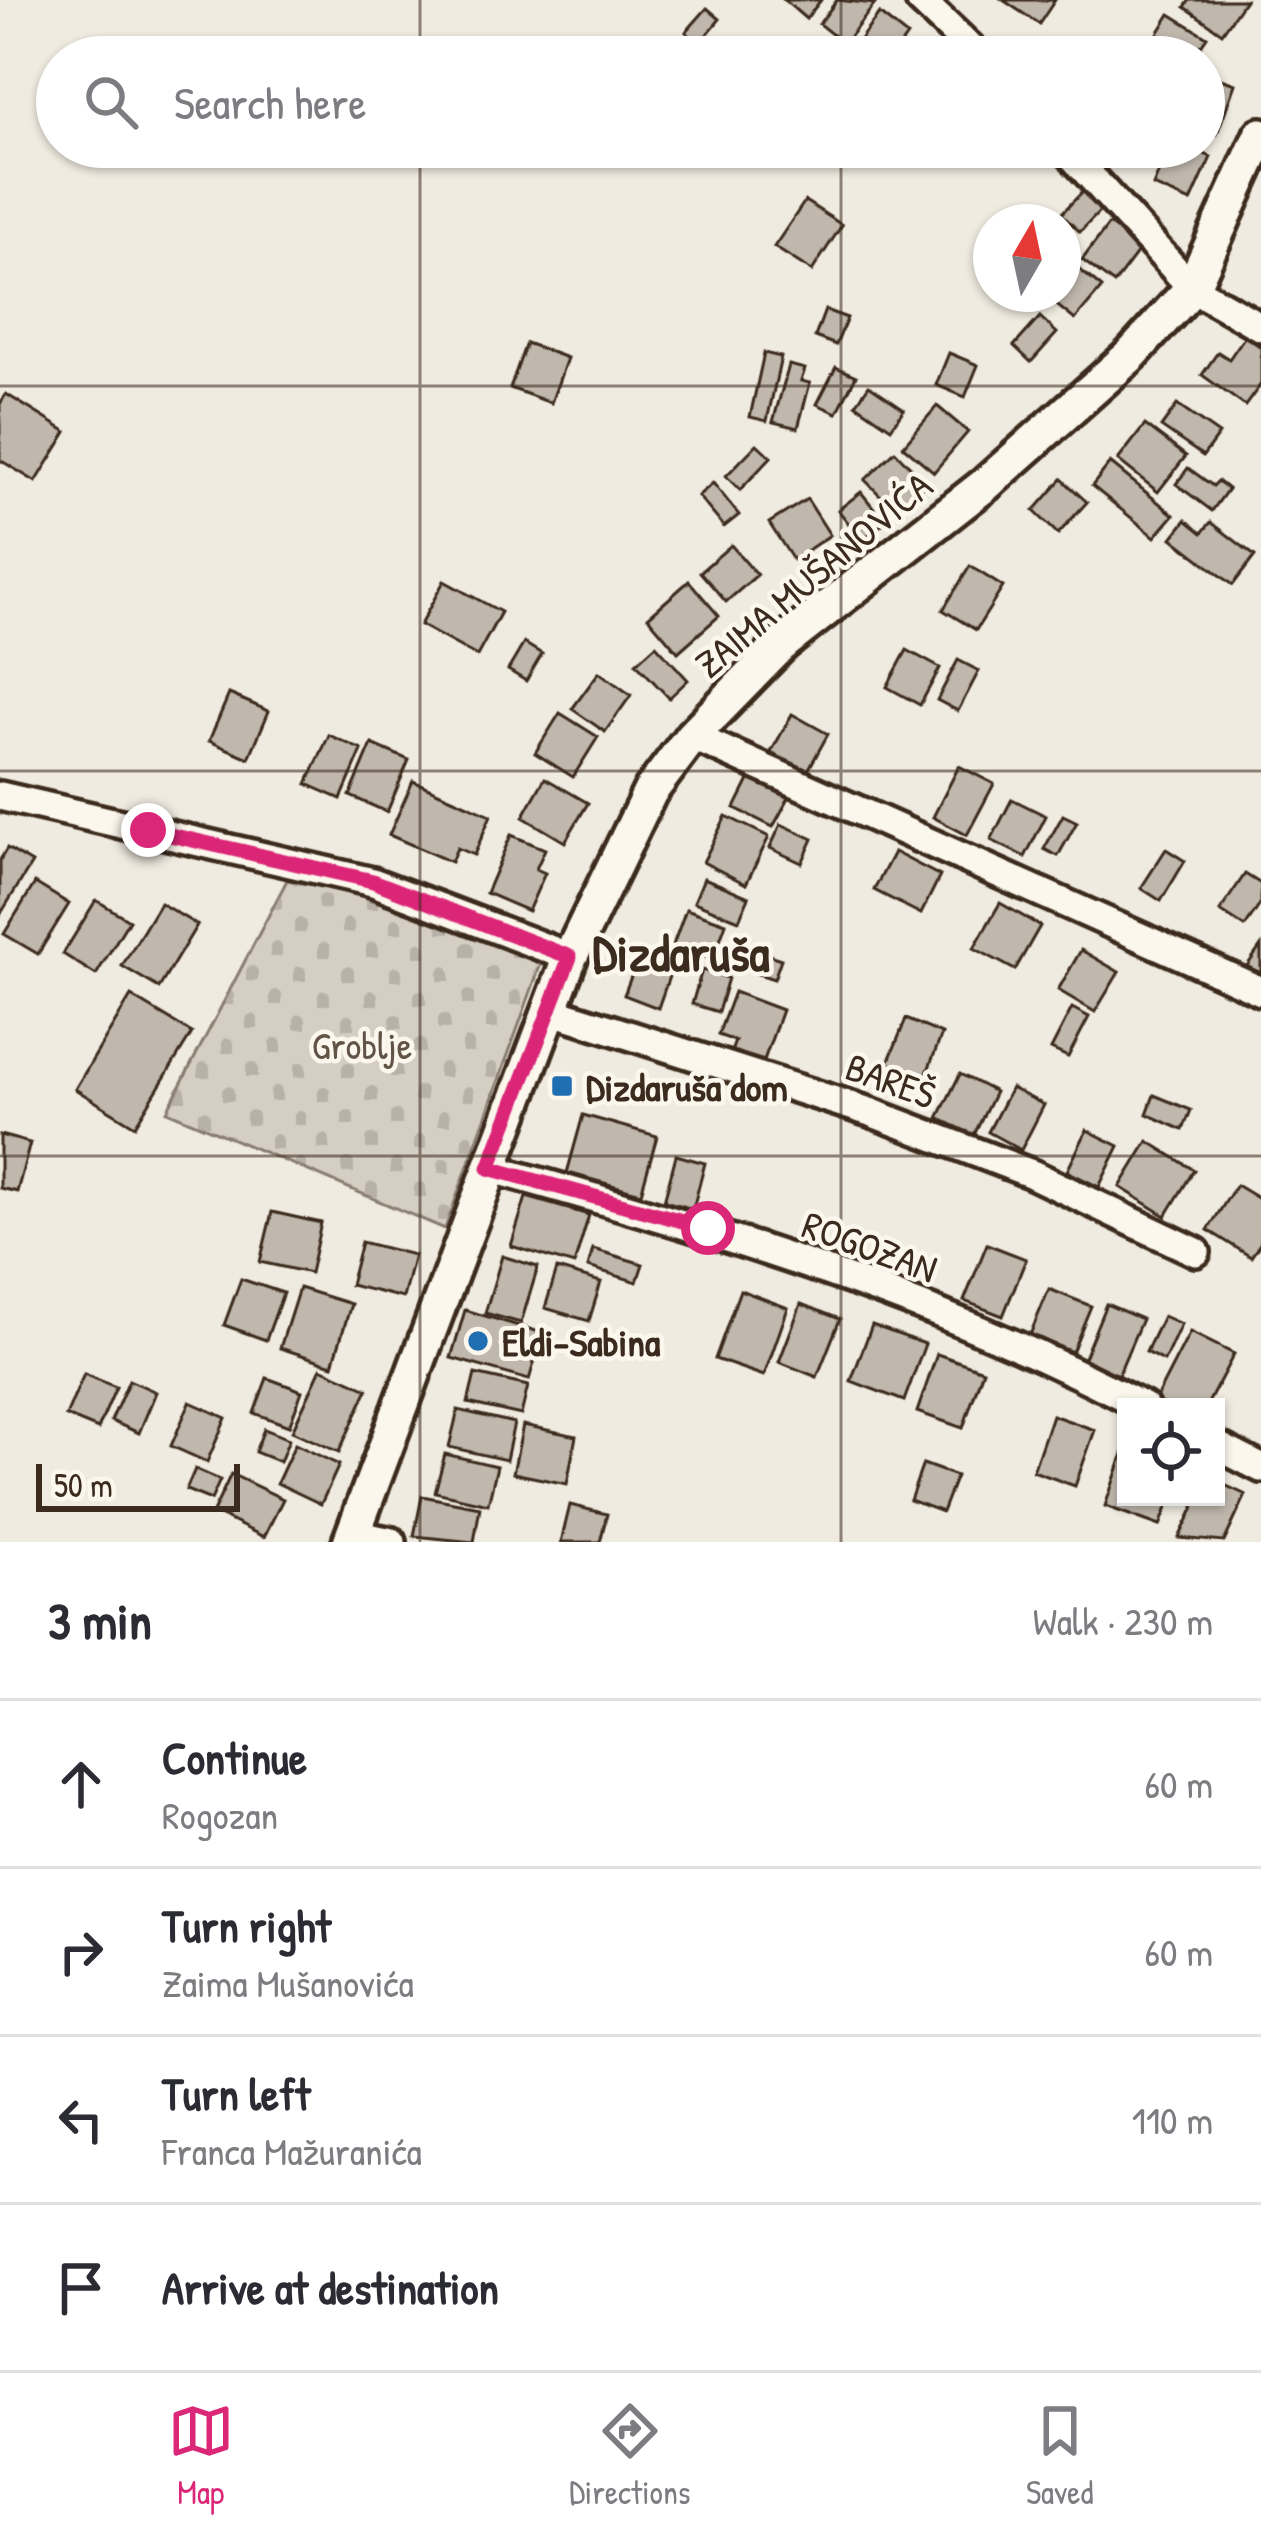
<!DOCTYPE html>
<meta charset="utf-8">
<style>
:root{--surface:#fff;--page:#f2f2f3;--text:#2b2b33;--muted:#7c7c81;--line:#e1e1e2;--accent:#db2777}
body{margin:0;font-family:"Patrick Hand",sans-serif;background:var(--page);color:var(--text)}
.controls{position:absolute;right:36px;bottom:36px;display:grid;overflow:hidden;border-radius:0px;box-shadow:0 3px 9px #0004}
.controls button{width:108px;height:108px;display:grid;place-items:center;padding:0;border:0;border-bottom:3px solid var(--line);background:var(--surface);color:var(--text);font:60px sans-serif}
.compass{position:absolute;left:973px;top:204px;width:108px;height:108px;border-radius:50%;background:var(--surface);box-shadow:0 3px 9px #0004;rotate:9deg}
.scale{position:absolute;left:36px;bottom:30px;width:204px;box-sizing:border-box;padding-left:12px;border:6px solid #3b2a1e;border-top:0;font-size:33px;line-height:42px;white-space:nowrap;color:#3b2a1e;-webkit-text-stroke:9px #fbf7ec;paint-order:stroke}
.stop{position:absolute;width:36px;height:36px;margin:-27px;border:9px solid #db2777;border-radius:50%;background:#fff}
.stop.end{background:#db2777;border-color:#fff;box-shadow:0 3px 12px #0008}
.list{margin:0;padding:0;list-style:none}
h2{display:flex;justify-content:space-between;align-items:center;height:156px;margin:0;padding:0 48px;font-size:51px}
h2 small{font-size:39px;font-weight:400;color:var(--muted)}
.list li{display:grid;grid-template-columns:78px 1fr auto;gap:36px;align-items:center;box-sizing:border-box;height:168px;padding:0 48px;border-top:3px solid var(--line)}
.list b{display:block;font-size:45px;white-space:nowrap}
.list p{margin:0;font-size:39px;white-space:nowrap;color:var(--muted)}
.list em{font-size:39px;font-style:normal;color:var(--muted)}
.icon{flex:none;width:66px;height:66px;fill:none;stroke:currentColor;stroke-width:2;stroke-linecap:round;stroke-linejoin:round}
.map{position:relative;flex:none;width:1261px;height:1542px;overflow:hidden}
.search{position:absolute;background:var(--surface);box-shadow:0 3px 9px #0004;left:36px;right:36px;top:36px;height:132px;display:flex;align-items:center;gap:30px;box-sizing:border-box;padding:0 42px;border-radius:66px;color:var(--muted);font-size:45px}
.sheet{height:828px;background:var(--surface)}
nav{display:flex;justify-content:space-around;align-items:center;box-sizing:border-box;height:168px;border-top:3px solid var(--line);background:var(--surface);font-size:33px;color:var(--muted)}
nav a{display:grid;justify-items:center;gap:6px}
nav .on{color:var(--accent)}
.map>svg:first-child{display:block}
</style>
<div class="map">
<svg width="1261" height="1542" viewBox="0 0 1261 1542">
<defs>
<pattern id="cemetery-stones" width="16" height="16" patternUnits="userSpaceOnUse" patternTransform="scale(3)"><rect width="16" height="16" fill="#d5cec3"/><path d="M2 7V4a2 2 0 0 1 4 0v3zM10 15v-3a2 2 0 0 1 4 0v3z" fill="#b8b1a7"/></pattern>
</defs>
<rect width="100%" height="100%" fill="#f0ebe0"/>
<filter id="ink" filterUnits="userSpaceOnUse"><feTurbulence type="fractalNoise" baseFrequency=".00833" numOctaves="2"/><feDisplacementMap in="SourceGraphic" scale="24" xChannelSelector="R" yChannelSelector="G"/><feConvolveMatrix kernelMatrix="1 2 1 2 8 2 1 2 1" color-interpolation-filters="sRGB"/></filter>
<g filter="url(#ink)">
<path fill="url(#cemetery-stones)" stroke="#887c70" stroke-width="3" d="M287 880 347 891 542 961 445 1229 167 1111Z"/>
<g fill="#c0b8ad" stroke="#3b2a1e" stroke-width="3">
<path d="M784 0H821L806 19Z"/>
<path d="M837 0 875 4 844 44 819 24Z"/>
<path d="M1003 0H1055L1039 24Z"/>
<path d="M1190 0H1245L1222 33 1185 7Z"/>
<path d="M707 8 720 19 699 44 686 32Z"/>
<path d="M879 14 907 36 892 57H853L849 54Z"/>
<path d="M1170 14 1207 37 1193 57 1157 35Z"/>
<path d="M1204 73 1235 84 1217 134 1204 129Z"/>
<path d="M1169 147H1189L1211 157 1191 202 1153 186Z"/>
<path d="M1088 186 1107 204 1080 232 1061 214Z"/>
<path d="M805 201 842 225 812 271 774 247Z"/>
<path d="M1109 224 1141 248 1114 284 1082 260Z"/>
<path d="M1068 260 1102 288 1075 320 1043 294H1063Z"/>
<path d="M825 310 847 318 836 345 815 337Z"/>
<path d="M1040 317 1057 333 1031 362 1014 346Z"/>
<path d="M1245 336 1261 347V384L1245 406 1202 375 1218 352 1229 359Z"/>
<path d="M526 343 567 358 551 403 510 388Z"/>
<path d="M764 353 781 357 767 421 750 417Z"/>
<path d="M949 353 978 365 965 397 936 385Z"/>
<path d="M789 365 805 369 801 381 810 383 798 428 773 422Z"/>
<path d="M836 367 856 376 837 413 817 404Z"/>
<path d="M869 385 904 409 891 428 856 404Z"/>
<path d="M6 394 67 432 36 482 0 460V404Z"/>
<path d="M1177 405 1219 434 1203 456 1161 427Z"/>
<path d="M937 406 968 432 934 472 903 446Z"/>
<path d="M1145 425 1186 456 1158 492 1118 460Z"/>
<path d="M757 444 771 457 740 490 726 476Z"/>
<path d="M895 451 926 483 897 512 865 480Z"/>
<path d="M1110 463 1174 515 1155 537 1092 486Z"/>
<path d="M1188 468 1213 486 1218 481 1228 489 1212 511 1176 484Z"/>
<path d="M1062 479 1087 502 1058 534 1034 511Z"/>
<path d="M713 483 739 515 724 527 698 496Z"/>
<path d="M861 492 885 522 862 540 838 510Z"/>
<path d="M807 499 830 535 793 560 769 523Z"/>
<path d="M1186 520 1202 533 1211 522 1255 556 1233 585 1172 538Z"/>
<path d="M731 545 757 575 726 602 700 572Z"/>
<path d="M970 566 1003 587 976 630 943 610Z"/>
<path d="M444 581 501 612 477 656 420 625Z"/>
<path d="M689 581 719 616 678 652 648 617Z"/>
<path d="M524 643 542 654 526 681 508 670Z"/>
<path d="M656 645 688 680 669 698 636 663Z"/>
<path d="M907 650 940 668 920 705 887 687Z"/>
<path d="M958 660 979 671 958 711 937 700Z"/>
<path d="M599 672 631 695 605 732 572 709Z"/>
<path d="M229 694 269 711 249 758 209 741Z"/>
<path d="M560 713 598 737 573 777 535 753Z"/>
<path d="M792 714 828 734 805 776 769 756Z"/>
<path d="M329 735 362 750 341 799 307 784Z"/>
<path d="M372 744 409 760 387 812 350 796Z"/>
<path d="M959 766 994 784 967 835 933 817Z"/>
<path d="M752 774 791 794 773 827 735 808Z"/>
<path d="M545 778 588 803 565 842 523 817Z"/>
<path d="M413 781 491 815 474 855 457 848 451 862 389 835Z"/>
<path d="M1012 799 1046 816 1025 857 991 840Z"/>
<path d="M1063 815 1077 822 1058 856 1044 849Z"/>
<path d="M726 816 769 837 746 884 703 862Z"/>
<path d="M781 824 813 839 802 863 770 848Z"/>
<path d="M511 835 545 849 536 869 545 873 528 911 486 893Z"/>
<path d="M7 848 32 863 0 915V860Z"/>
<path d="M1166 849 1185 861 1161 901 1141 888Z"/>
<path d="M894 852 940 876 921 914 874 890Z"/>
<path d="M1245 874 1261 884V903L1245 927 1220 911Z"/>
<path d="M704 878 749 897 739 920 694 902Z"/>
<path d="M35 883 69 904 38 954 4 934Z"/>
<path d="M96 900 129 920 96 975 63 954Z"/>
<path d="M160 903 197 925 159 988 122 966Z"/>
<path d="M1000 903 1040 926 1015 970 974 948Z"/>
<path d="M686 909 726 923 713 960 673 945Z"/>
<path d="M742 946 781 959 774 979 734 966Z"/>
<path d="M1261 946V976L1247 966Z"/>
<path d="M1081 950 1119 972 1095 1012 1058 990Z"/>
<path d="M640 953 673 965 658 1008 624 995Z"/>
<path d="M702 970 728 978 718 1012 692 1004Z"/>
<path d="M734 992 782 1010 763 1063 731 1052 735 1041 718 1035Z"/>
<path d="M131 996 192 1033 135 1126 75 1089Z"/>
<path d="M1072 1008 1089 1017 1068 1057 1051 1049Z"/>
<path d="M906 1019 942 1034 925 1078 888 1063Z"/>
<path d="M960 1074 995 1092 974 1135 938 1118Z"/>
<path d="M1011 1088 1044 1105 1021 1150 988 1132Z"/>
<path d="M1154 1095 1191 1110 1183 1130 1147 1114Z"/>
<path d="M583 1115 657 1136 641 1193 567 1173Z"/>
<path d="M1087 1130 1119 1146 1099 1187 1067 1171Z"/>
<path d="M0 1135 30 1143 17 1192 0 1188Z"/>
<path d="M1148 1141 1194 1170 1166 1216 1120 1187Z"/>
<path d="M676 1155 705 1163 693 1209 664 1201Z"/>
<path d="M1236 1185 1261 1200V1242L1251 1257 1208 1230Z"/>
<path d="M526 1197 589 1215 574 1265 511 1246Z"/>
<path d="M272 1212 321 1223 310 1273 260 1262Z"/>
<path d="M361 1242 414 1255 403 1298 350 1285Z"/>
<path d="M987 1244 1026 1259 1003 1316 964 1301Z"/>
<path d="M593 1249 643 1264 637 1282 588 1267Z"/>
<path d="M502 1256 538 1267 521 1323 485 1313Z"/>
<path d="M557 1269 601 1282 589 1321 545 1308Z"/>
<path d="M241 1279 283 1293 266 1340 224 1325Z"/>
<path d="M299 1288 351 1304 333 1365 280 1348Z"/>
<path d="M1049 1289 1091 1306 1072 1352 1030 1335Z"/>
<path d="M740 1290 788 1308 764 1376 715 1359Z"/>
<path d="M801 1304 840 1319 817 1377 779 1362Z"/>
<path d="M1106 1304 1142 1319 1118 1375 1083 1360Z"/>
<path d="M465 1310 543 1333 529 1380 451 1358Z"/>
<path d="M1163 1316 1181 1324 1164 1361 1146 1352Z"/>
<path d="M872 1325 925 1344 904 1401 851 1381Z"/>
<path d="M1190 1332 1234 1354 1206 1407H1169L1155 1400Z"/>
<path d="M937 1354 983 1370 963 1428 917 1412Z"/>
<path d="M321 1368 368 1389 339 1452 292 1431Z"/>
<path d="M84 1374 116 1387 98 1429 66 1416Z"/>
<path d="M475 1374 528 1386 521 1415 468 1403Z"/>
<path d="M267 1378 302 1391 289 1426 254 1413Z"/>
<path d="M129 1380 156 1392 139 1433 111 1421Z"/>
<path d="M190 1402 226 1418 207 1462 171 1446Z"/>
<path d="M458 1410 514 1423 506 1460 449 1447Z"/>
<path d="M1052 1415 1095 1430 1075 1486 1033 1471Z"/>
<path d="M523 1425 576 1436 567 1484 513 1473Z"/>
<path d="M264 1429 289 1439 280 1462 255 1452Z"/>
<path d="M295 1444 339 1465 321 1504 277 1483Z"/>
<path d="M1124 1451 1126 1497H1171L1160 1526 1105 1506Z"/>
<path d="M445 1454 497 1466 488 1504 435 1492Z"/>
<path d="M923 1464 956 1476 942 1512 910 1500Z"/>
<path d="M195 1469 220 1480 211 1500 186 1490Z"/>
<path d="M231 1474 283 1499 264 1537 213 1512Z"/>
<path d="M1216 1481 1246 1495 1224 1542 1179 1538 1199 1497H1216Z"/>
<path d="M422 1496 480 1507 474 1542 414 1536Z"/>
<path d="M570 1505 607 1514 600 1542H561Z"/>
</g>
<g fill="none" stroke-linecap="round" stroke-linejoin="round">
<defs>
<g id="minor">
<path d="M920 0 980 57"/>
<path d="M1064 147 1192 288 1261 327"/>
<path d="M692 736 1261 991"/>
<path d="M0 796 373 882 570 957"/>
<path d="M550 1010 870 1112 1032 1174 1196 1252"/>
<path d="M489 1168C714 1230 936 1298 1144 1407"/>
<path d="M1216 1445 1261 1468"/>
<path d="M353 1534 392 1542"/>
</g>
<path id="tertiary" d="M350 1542 570 957 650 792 692 736 782 644 986 484 1131 355 1192 288 1261 135"/>
</defs>
<use href="#minor" stroke="#3b2a1e" stroke-width="36"/>
<use href="#tertiary" stroke="#3b2a1e" stroke-width="42"/>
<use href="#minor" stroke="#fbf7ec" stroke-width="27"/>
<use href="#tertiary" stroke="#fbf7ec" stroke-width="33"/>
</g>
</g>
<g fill="none" stroke-linecap="round" stroke-linejoin="round" filter="url(#ink)">
<path stroke="#db2777" stroke-width="15" d="M148 830 373 881 570 957 489 1168 708 1228"/>
</g>
<path fill="none" stroke="#3b2a1e" stroke-width="3" stroke-opacity="0.55" d="M420 0V57M841 0V57M420 147V1542M841 147V1542M0 386H1261M0 771H1261M0 1156H1261"/>
<g fill="#1f6fb2" stroke="#fbf7ec" stroke-width="4.5">
<rect x="550" y="1074" width="24" height="24" rx="6"/>
<circle cx="478" cy="1341" r="12"/>
</g>
<g text-anchor="middle" dominant-baseline="central" stroke-width="9" stroke-linejoin="round" paint-order="stroke">
<g font-size="39" fill="#3b2a1e" stroke="#fbf7ec">
<text transform="translate(813 574) rotate(-40)">ZAIMA MUŠANOVIĆA</text>
<text transform="translate(891 1080) rotate(20)">BAREŠ</text>
<text transform="translate(870 1246) rotate(20)">ROGOZAN</text>
</g>
<g font-size="39" fill="#625347" stroke="#fbf7ec">
<text x="362" y="1044">Groblje</text>
</g>
<g font-size="39" font-weight="bold" fill="#3b2a1e" stroke="#fbf7ec" text-anchor="start">
<text x="586" y="1086">Dizdaruša dom</text>
<text x="502" y="1341">Eldi-Sabina</text>
</g>
<g font-size="51" font-weight="bold" fill="#3b2a1e" stroke="#fbf7ec">
<text x="681" y="952">Dizdaruša</text>
</g>
</g>
</svg>
<div class="controls">
<button><svg class="icon" aria-label="locate" viewBox="0 0 24 24"><circle cx="12" cy="12" r="6"/><path d="M12 2v4M12 18v4M2 12h4M18 12h4"/></svg></button>
</div>
<svg class="compass" viewBox="-18 -18 36 36"><path d="M0-13l5 13h-10z" fill="#e53935"/><path d="M0 13l5-13h-10z" fill="#7c7c81"/></svg>
<div class="scale">50 m</div>
<div class="stop" style="left:708px;top:1228px"></div>
<div class="stop end" style="left:148px;top:830px"></div>
<div class="search"><svg class="icon" aria-label="search" viewBox="0 0 24 24"><circle cx="10" cy="10" r="6"/><path d="M15 15l6 6"/></svg>Search here</div>
</div>
<section class="sheet">
<h2>3 min<small>Walk · 230 m</small></h2>
<ul class="list">
<li><svg class="icon" aria-label="ahead" viewBox="0 0 24 24"><path d="M12 20V5M6 11l6-6 6 6"/></svg><div><b>Continue</b><p>Rogozan</p></div><em>60 m</em></li>
<li><svg class="icon" aria-label="right" viewBox="0 0 24 24"><path d="M7 20v-9h11M14 6l5 5-5 5"/></svg><div><b>Turn right</b><p>Zaima Mušanovića</p></div><em>60 m</em></li>
<li><svg class="icon" aria-label="left" viewBox="0 0 24 24"><path d="M17 20v-9H6M10 6l-5 5 5 5"/></svg><div><b>Turn left</b><p>Franca Mažuranića</p></div><em>110 m</em></li>
<li><svg class="icon" aria-label="arrive" viewBox="0 0 24 24"><path d="M6 21V4h12l-3 4 3 4H6"/></svg><div><b>Arrive at destination</b></div></li>
</ul>
</section>
<nav>
<a class="on"><svg class="icon" aria-label="map" viewBox="0 0 24 24"><path d="M3 6l6-2 6 2 6-2v14l-6 2-6-2-6 2zM9 4v14M15 6v14"/></svg>Map</a>
<a><svg class="icon" aria-label="directions" viewBox="0 0 24 24"><path d="M12 3l9 9-9 9-9-9zM9 14v-3h6M13 9l2 2-2 2"/></svg>Directions</a>
<a><svg class="icon" aria-label="saved" viewBox="0 0 24 24"><path d="M7 4h10v16l-5-4-5 4z"/></svg>Saved</a>
</nav>
